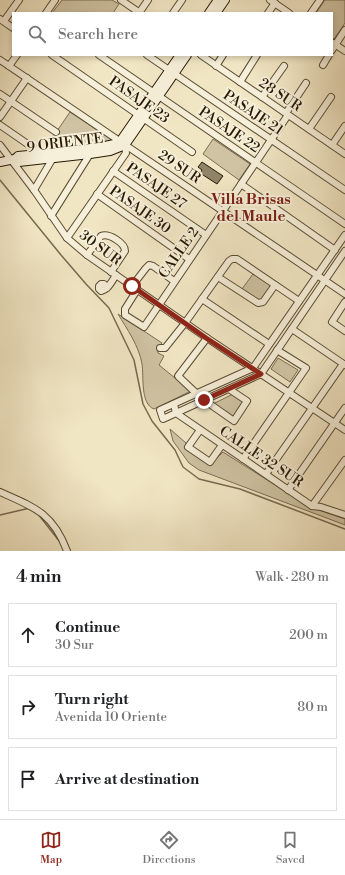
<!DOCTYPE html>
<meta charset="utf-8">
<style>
:root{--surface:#fff;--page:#f6f6f6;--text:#202124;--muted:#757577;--line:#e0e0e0;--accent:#8f2418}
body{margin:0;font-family:"Libre Bodoni",serif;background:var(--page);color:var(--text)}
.stop{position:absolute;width:12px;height:12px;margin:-9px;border:3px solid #8f2418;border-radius:50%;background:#fff}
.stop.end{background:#8f2418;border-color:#fff;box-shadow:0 1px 4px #0008}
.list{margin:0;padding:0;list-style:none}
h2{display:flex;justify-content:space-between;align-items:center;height:52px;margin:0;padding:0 16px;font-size:17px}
h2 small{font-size:13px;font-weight:400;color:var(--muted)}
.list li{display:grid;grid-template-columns:26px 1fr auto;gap:12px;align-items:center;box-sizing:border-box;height:64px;margin:0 8px 8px;padding:0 8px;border:1px solid var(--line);border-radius:0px}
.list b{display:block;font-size:15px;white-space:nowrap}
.list p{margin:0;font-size:13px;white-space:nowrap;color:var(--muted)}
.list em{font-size:13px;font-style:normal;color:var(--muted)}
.icon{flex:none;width:22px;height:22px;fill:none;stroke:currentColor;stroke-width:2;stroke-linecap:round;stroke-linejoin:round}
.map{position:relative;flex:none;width:345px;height:551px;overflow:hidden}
.search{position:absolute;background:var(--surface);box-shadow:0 2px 6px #0003;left:12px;right:12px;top:12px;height:44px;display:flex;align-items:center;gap:10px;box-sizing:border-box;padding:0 14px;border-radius:0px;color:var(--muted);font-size:15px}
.sheet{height:268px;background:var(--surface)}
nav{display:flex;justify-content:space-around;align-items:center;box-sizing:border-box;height:56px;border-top:1px solid var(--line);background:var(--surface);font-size:11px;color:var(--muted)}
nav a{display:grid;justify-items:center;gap:2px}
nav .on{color:var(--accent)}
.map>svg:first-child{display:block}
</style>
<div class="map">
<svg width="345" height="551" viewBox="0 0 345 551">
<rect width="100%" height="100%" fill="#f1e6c4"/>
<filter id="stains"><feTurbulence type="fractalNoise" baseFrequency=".005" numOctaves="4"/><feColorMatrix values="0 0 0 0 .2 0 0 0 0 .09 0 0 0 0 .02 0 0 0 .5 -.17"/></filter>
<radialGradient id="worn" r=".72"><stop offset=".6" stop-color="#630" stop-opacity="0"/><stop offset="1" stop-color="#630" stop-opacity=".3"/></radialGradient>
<g fill="#cfc3a3" stroke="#7b6e54">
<path d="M62 0H112L119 4 113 13H52Z"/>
<path d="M325 0H345V23L334 39 332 37V13H316Z"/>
<path d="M70 112 111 139 108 142 44 150Z"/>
<path d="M213 139 250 164 239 180 203 154Z"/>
<path d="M253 274 271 286 260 301 242 289Z"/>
<path d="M118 314 162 343 157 348 158 353 164 356 159 365 191 391 154 409C140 404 144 376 142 364 139 346 127 329 118 314Z"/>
<path d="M278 358 298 370 290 382 271 369Z"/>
<path d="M233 394 244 401 234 417 213 404Z"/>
<path d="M170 429 186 443 187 450 211 464 223 452 310 507 345 519V525L199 470 189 463 173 441Z"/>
</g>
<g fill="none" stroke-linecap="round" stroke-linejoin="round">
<g stroke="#776a50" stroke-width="1.5">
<path d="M0 180 61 255 86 284 109 308 134 360 143 404 152 421 175 450 183 467 199 479 240 489 345 529"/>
<path d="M38 514 60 542"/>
<path d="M0 515 30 508"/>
</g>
</g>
<path fill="#908468" stroke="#271904" d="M202 162 223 176 217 184 200 173 202 170 198 167Z"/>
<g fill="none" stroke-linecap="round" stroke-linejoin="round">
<defs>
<g id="street">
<path d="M121 0 140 13"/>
<path d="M270 0 289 13"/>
<path d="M46 13 55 0"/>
<path d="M139 13 148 0"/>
<path d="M173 13 182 0"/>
<path d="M268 13 275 3"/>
<path d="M311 13 320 0"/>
<path d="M0 19 13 28"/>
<path d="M4 21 19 0"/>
<path d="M333 43 345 51"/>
<path d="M332 50 345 30"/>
<path d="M52 55 192 152"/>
<path d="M99 55 345 224"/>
<path d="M147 55 345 190"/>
<path d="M201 55 345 154"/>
<path d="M0 60 345 294"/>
<path d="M323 65 329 55"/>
<path d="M9 66 17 55"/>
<path d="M216 66 223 55"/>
<path d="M240 82 257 55"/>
<path d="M0 94 56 132"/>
<path d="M262 97 284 66"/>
<path d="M286 113 306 83"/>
<path d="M0 117 27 78"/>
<path d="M0 125 42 154"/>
<path d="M309 129 331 97"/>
<path d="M0 145 34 190 67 238 87 255 207 338 345 430"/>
<path d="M332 145 345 126"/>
<path d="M113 171 206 235"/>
<path d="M241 184 335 250"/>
<path d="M34 190 53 158"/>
<path d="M97 194 189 259"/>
<path d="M51 216 90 154"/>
<path d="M345 235 253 368 160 410 163 419 261 374 345 251"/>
<path d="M67 238 126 153 125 145"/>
<path d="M87 255 101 236C109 233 125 243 125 251L111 272"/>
<path d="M218 277 258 303 263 302 275 285"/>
<path d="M132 286 146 268 149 265 153 266 174 281"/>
<path d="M107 288 104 284H101L99 286V289L101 291C109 289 112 281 116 275"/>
<path d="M137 290 125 309V315L144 327 288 115"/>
<path d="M202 299 269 344"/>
<path d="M345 302 332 322 345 331"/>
<path d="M292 329 345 365"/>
<path d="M160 348H165L185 323 229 261 232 259H237L299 301"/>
<path d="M197 394 178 376 207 338"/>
<path d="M204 400 234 421 247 401 229 389"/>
<path d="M174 404 176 413 312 506 321 507 345 515"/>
<path d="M200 430 188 447 210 462 222 445"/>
<path d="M243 459 306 368 277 350"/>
<path d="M266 474 343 364"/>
<path d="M288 490 345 408"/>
<path d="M0 492C34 507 53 513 67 551"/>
<path d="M312 506 345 460"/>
</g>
<g id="secondary">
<path d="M209 13 218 0"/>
<path d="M216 13 225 0"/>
<path d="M180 55 119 143 91 149 18 156 15 159 19 162 90 154 110 151 125 145 187 55"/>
<path d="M0 162 15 159"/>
</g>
</defs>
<use href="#street" stroke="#5a4c34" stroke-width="8"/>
<use href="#secondary" stroke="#271904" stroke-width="10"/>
<use href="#street" stroke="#f6efd9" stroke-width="6"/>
<use href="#secondary" stroke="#f6efd9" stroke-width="8"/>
</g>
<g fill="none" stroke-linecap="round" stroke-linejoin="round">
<path stroke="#8f2418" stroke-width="5" d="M132 286 206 338 261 374 204 400"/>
</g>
<g text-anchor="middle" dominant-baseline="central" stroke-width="4" stroke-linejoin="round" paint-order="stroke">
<g font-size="14" fill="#271904" stroke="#f6efd9">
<text transform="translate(280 95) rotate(34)">28 SUR</text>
<text transform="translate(139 100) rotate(35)">PASAJE 23</text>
<text transform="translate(253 113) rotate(34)">PASAJE 21</text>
<text transform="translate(229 130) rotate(34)">PASAJE 22</text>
<text transform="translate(65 143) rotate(-7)">9 ORIENTE</text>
<text transform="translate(179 167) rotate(34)">29 SUR</text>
<text transform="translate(156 186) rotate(35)">PASAJE 27</text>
<text transform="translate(140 210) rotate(35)">PASAJE 30</text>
<text transform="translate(100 248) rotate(37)">30 SUR</text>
<text transform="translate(179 253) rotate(-55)">CALLE 2</text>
<text transform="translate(261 457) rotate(34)">CALLE 32 SUR</text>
</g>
<g font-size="15" font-weight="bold" fill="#7a1f14" stroke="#f6efd9">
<text x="251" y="199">Villa Brisas<tspan x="251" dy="17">del Maule</tspan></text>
</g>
</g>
<rect width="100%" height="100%" filter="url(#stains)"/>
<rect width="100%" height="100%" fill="url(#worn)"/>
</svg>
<div class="stop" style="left:132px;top:286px"></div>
<div class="stop end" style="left:204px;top:400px"></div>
<div class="search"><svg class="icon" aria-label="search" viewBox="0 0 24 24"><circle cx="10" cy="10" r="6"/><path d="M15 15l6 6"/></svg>Search here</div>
</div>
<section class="sheet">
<h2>4 min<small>Walk · 280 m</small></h2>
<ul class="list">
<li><svg class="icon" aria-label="ahead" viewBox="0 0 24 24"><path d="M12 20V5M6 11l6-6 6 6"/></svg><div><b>Continue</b><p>30 Sur</p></div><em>200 m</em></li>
<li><svg class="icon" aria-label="right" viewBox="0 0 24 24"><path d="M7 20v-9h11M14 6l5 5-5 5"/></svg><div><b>Turn right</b><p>Avenida 10 Oriente</p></div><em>80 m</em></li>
<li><svg class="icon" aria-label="arrive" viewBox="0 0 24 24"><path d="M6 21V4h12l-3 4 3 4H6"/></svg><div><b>Arrive at destination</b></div></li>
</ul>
</section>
<nav>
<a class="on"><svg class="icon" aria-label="map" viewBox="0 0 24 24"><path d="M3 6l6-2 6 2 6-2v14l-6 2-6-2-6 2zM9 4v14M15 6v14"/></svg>Map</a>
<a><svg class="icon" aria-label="directions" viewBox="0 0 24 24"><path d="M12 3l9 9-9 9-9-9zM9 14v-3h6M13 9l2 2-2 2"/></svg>Directions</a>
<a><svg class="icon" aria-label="saved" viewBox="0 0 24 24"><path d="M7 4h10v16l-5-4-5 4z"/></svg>Saved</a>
</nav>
